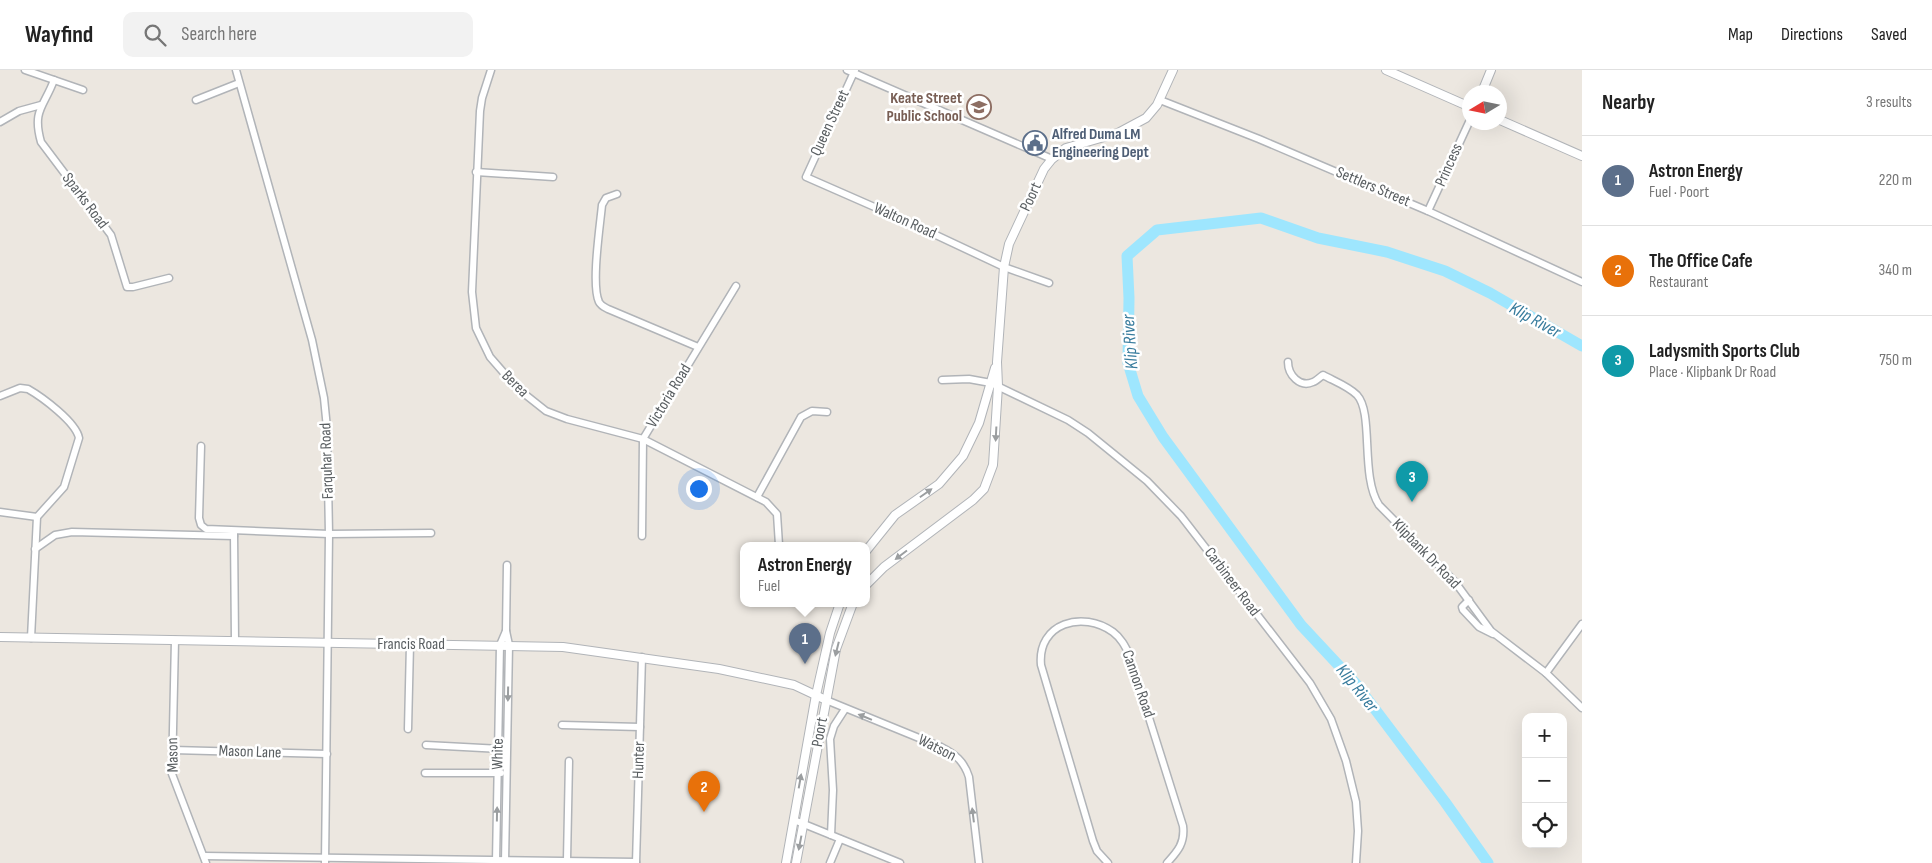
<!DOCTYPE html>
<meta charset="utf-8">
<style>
:root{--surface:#fff;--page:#f2f2f2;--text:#222;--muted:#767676;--line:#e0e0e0;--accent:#0f766e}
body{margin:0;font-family:"Sofia Sans Condensed",sans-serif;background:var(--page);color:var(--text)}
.controls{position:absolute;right:15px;bottom:15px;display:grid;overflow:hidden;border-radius:10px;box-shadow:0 5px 20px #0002}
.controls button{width:45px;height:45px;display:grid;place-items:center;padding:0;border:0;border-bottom:1px solid var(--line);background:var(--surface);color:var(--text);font:25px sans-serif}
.compass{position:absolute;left:1462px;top:15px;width:45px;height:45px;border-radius:50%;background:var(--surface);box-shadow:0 5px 20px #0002;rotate:260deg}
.you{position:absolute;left:698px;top:418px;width:18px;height:18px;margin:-12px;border:4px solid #fff;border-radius:50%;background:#1a73e8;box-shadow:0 0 0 8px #1a73e833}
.badge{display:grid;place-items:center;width:32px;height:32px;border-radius:50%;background:var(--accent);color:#fff;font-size:16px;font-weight:700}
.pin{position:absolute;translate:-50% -41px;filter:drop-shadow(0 1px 2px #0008)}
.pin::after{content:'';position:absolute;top:26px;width:18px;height:15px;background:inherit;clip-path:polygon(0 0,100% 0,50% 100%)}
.popup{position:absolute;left:740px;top:472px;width:130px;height:65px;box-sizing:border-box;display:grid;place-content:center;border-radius:10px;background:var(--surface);filter:drop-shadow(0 1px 4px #0005);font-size:16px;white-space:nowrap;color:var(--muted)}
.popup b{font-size:19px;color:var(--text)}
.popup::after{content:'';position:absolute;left:50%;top:100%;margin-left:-10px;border:10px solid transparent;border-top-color:var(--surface)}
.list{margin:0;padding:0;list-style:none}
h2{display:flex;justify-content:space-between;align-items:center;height:65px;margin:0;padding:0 20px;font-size:21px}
h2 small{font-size:16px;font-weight:400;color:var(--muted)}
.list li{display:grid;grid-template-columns:32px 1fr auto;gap:15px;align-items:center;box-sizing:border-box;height:90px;padding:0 20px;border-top:1px solid var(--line)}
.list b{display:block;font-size:19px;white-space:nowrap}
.list p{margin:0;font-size:16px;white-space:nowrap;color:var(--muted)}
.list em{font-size:16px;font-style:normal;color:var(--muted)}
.icon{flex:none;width:28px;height:28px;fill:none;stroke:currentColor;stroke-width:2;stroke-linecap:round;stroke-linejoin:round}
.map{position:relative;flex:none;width:1582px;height:793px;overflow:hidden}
header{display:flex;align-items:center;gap:30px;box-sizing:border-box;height:70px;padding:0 25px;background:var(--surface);border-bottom:1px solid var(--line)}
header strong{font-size:24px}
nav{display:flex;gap:28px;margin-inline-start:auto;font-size:18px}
.search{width:350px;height:45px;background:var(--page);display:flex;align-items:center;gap:12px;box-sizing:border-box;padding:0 18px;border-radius:10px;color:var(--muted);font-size:19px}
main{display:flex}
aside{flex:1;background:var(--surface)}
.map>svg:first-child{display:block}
</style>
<header>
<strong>Wayfind</strong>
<div class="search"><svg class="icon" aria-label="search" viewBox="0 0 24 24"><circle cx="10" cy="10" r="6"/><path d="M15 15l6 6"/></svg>Search here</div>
<nav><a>Map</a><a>Directions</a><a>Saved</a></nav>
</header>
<main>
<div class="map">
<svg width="1582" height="793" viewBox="0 0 1582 793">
<rect width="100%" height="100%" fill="#ece7e0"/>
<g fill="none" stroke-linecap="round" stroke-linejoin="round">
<path stroke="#9ee6fe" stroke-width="11" d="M1488 793 1445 732 1356 614 1301 555 1163 367 1138 326 1128 293 1129 228 1127 186 1157 160 1261 148 1318 168 1387 182 1445 201 1490 223 1582 276"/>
<defs>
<g id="minor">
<path d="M25 0 83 20"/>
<path d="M236 0 312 270 324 328 327 358 329 464 325 793"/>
<path d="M491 0 482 28 480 41 472 222 476 258 490 287 517 318 546 341 567 349 643 369 766 432 777 444 779 475"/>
<path d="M847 0 1052 89"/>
<path d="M855 0 806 107 904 150 1004 197 1049 213"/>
<path d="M54 10C44 37 32 40 41 72L111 165 127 217H133L169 208"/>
<path d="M196 30 239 13"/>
<path d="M1160 30 1259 69 1428 141 1582 212"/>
<path d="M0 52 19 41 41 35"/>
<path d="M476 102 553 107"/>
<path d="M617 124 606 128 602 135C600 156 591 215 599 232 601 236 604 237 608 239L698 277"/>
<path d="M1428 141 1470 50"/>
<path d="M1288 292C1288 305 1300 318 1313 312 1316 311 1320 307 1323 305 1334 311 1348 316 1357 325 1374 343 1360 406 1379 435L1455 512 1491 561 1546 603 1582 638"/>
<path d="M942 310 969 309 991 313 1068 350 1088 363 1147 411 1181 446 1310 613 1331 649 1346 691 1356 732 1358 761 1356 793"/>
<path d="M0 326 20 318 28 319C42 327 76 352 79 368L64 417 37 447 31 568"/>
<path d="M201 376 199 448 201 455 206 459 329 464 431 463"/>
<path d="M757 427 801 347 812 341 827 342"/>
<path d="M0 442 37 447"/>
<path d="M234 463 235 571"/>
<path d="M642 466 643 369 736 216"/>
<path d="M35 479 55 465 72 462 234 466"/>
<path d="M1469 530 1462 537 1463 540 1479 557 1493 564"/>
<path d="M175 570 172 704 206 793"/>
<path d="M1546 603 1582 554"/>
<path d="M826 630 941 677C955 684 964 691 969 707L979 793"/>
<path d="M562 655 640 657"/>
<path d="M408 659 410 574"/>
<path d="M426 675 501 679"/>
<path d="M173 680 327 684"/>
<path d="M425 703H501"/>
<path d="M794 750 900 793"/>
<path d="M831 765 833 720 830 669 834 656 845 639"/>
<path d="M204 786 636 792"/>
<path d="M567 790 569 691"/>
<path d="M496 792 500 575 506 561"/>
<path d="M505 792 509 575 506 561 507 495"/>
<path d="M636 793 642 587"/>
<path d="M830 793 840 769"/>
<path d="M1108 793 1097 781 1093 771 1041 595C1037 553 1083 540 1113 562 1121 568 1125 576 1129 584L1183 756C1185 773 1178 781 1167 793"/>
</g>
<g id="tertiary">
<path d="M1386 0 1470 37"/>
<path d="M1482 22 1491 0"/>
<path d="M1500 50 1582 86"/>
<path d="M866 481 895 445 939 414 963 386 979 353 995 298"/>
<path d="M866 515 884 497 973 430 984 419 993 395 998 316 997 292 1004 197 1009 174 1044 99 1052 89 1066 78 1118 63 1146 48 1157 35 1173 0"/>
<path d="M0 567 563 577 719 599 794 615 826 630"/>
<path d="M786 793 816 625 830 563 840 533"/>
<path d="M796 793 836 579 853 533"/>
</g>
</defs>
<use href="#minor" stroke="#b1b4b8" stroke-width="9"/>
<use href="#tertiary" stroke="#b1b4b8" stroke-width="10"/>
<use href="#minor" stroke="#fff" stroke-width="6"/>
<use href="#tertiary" stroke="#fff" stroke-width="8"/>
</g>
<defs><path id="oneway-solid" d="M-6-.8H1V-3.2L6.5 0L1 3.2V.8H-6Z" transform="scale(1.25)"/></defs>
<g fill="#9b9ea0">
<use href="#oneway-solid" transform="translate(996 364) rotate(93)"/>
<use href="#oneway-solid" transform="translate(926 423) rotate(-35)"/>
<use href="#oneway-solid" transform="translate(901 485) rotate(143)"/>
<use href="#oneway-solid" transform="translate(837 579) rotate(104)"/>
<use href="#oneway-solid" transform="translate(508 624) rotate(91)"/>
<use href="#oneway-solid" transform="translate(865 647) rotate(-158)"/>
<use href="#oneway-solid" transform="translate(800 711) rotate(-80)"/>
<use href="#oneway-solid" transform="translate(497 744) rotate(-89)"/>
<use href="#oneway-solid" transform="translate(973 745) rotate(-97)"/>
<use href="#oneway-solid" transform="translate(800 773) rotate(101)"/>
</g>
<defs>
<symbol id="school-ring" viewBox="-11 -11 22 22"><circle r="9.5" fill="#fff" stroke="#8d6e63" stroke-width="1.5"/><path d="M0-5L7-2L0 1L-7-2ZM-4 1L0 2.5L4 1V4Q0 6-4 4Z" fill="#8d6e63"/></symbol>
<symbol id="civic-ring" viewBox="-11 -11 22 22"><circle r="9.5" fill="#fff" stroke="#5c6f8a" stroke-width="1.5"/><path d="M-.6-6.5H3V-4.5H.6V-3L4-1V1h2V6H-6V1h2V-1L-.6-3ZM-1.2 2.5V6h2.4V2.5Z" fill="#5c6f8a"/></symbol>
</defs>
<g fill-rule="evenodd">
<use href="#school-ring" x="965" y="23" width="28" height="28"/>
<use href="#civic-ring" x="1021" y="59" width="28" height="28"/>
</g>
<g text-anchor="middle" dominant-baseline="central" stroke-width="5" stroke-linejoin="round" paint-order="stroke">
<g font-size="16" font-weight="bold" fill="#785e54" stroke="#fff" text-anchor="end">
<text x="962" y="28">Keate Street<tspan x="962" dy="18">Public School</tspan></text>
</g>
<g font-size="16" fill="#595e61" stroke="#fff">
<text transform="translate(830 53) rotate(-65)">Queen Street</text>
<text transform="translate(1449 95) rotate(-66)">Princess</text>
<text transform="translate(1373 117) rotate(23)">Settlers Street</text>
<text transform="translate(1031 127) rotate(-65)">Poort</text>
<text transform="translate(85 131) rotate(53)">Sparks Road</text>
<text transform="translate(905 151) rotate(24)">Walton Road</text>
<text transform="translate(515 314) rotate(45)">Berea</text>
<text transform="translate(669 326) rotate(-59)">Victoria Road</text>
<text transform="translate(327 391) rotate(-92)">Farquhar Road</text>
<text transform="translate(1426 484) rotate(46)">Klipbank Dr Road</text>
<text transform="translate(1232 512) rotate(53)">Carbineer Road</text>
<text x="411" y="574">Francis Road</text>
<text transform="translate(1138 614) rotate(71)">Cannon Road</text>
<text transform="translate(820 662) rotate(-80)">Poort</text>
<text transform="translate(937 678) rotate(27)">Watson</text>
<text transform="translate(250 682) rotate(2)">Mason Lane</text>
<text transform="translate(498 684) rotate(-89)">White</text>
<text transform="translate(173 685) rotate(-91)">Mason</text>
<text transform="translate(639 690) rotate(-88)">Hunter</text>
</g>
<g font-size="16" font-weight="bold" fill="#4e5e75" stroke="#fff" text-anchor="start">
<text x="1052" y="64">Alfred Duma LM<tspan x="1052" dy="18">Engineering Dept</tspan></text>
</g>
<g font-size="18" font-style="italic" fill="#387c9d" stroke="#fff">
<text transform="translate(1535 250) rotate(29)">Klip River</text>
<text transform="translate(1130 272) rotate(-94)">Klip River</text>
<text transform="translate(1357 618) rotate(51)">Klip River</text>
</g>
</g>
</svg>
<div class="controls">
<button>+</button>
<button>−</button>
<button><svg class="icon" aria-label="locate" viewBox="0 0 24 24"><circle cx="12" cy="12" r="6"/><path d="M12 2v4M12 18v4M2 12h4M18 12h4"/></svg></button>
</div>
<svg class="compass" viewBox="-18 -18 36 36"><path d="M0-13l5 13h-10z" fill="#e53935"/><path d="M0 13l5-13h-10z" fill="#767676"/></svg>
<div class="you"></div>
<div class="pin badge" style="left:805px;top:594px;background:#5c6f8a">1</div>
<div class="popup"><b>Astron Energy</b>Fuel</div>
<div class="pin badge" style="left:704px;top:742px;background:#e8710a">2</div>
<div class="pin badge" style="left:1412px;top:432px;background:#0f9aa8">3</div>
</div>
<aside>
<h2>Nearby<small>3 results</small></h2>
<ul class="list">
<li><span class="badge" style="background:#5c6f8a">1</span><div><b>Astron Energy</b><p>Fuel · Poort</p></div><em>220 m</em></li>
<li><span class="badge" style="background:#e8710a">2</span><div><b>The Office Cafe</b><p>Restaurant</p></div><em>340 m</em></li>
<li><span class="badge" style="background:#0f9aa8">3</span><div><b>Ladysmith Sports Club</b><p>Place · Klipbank Dr Road</p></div><em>750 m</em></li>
</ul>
</aside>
</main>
